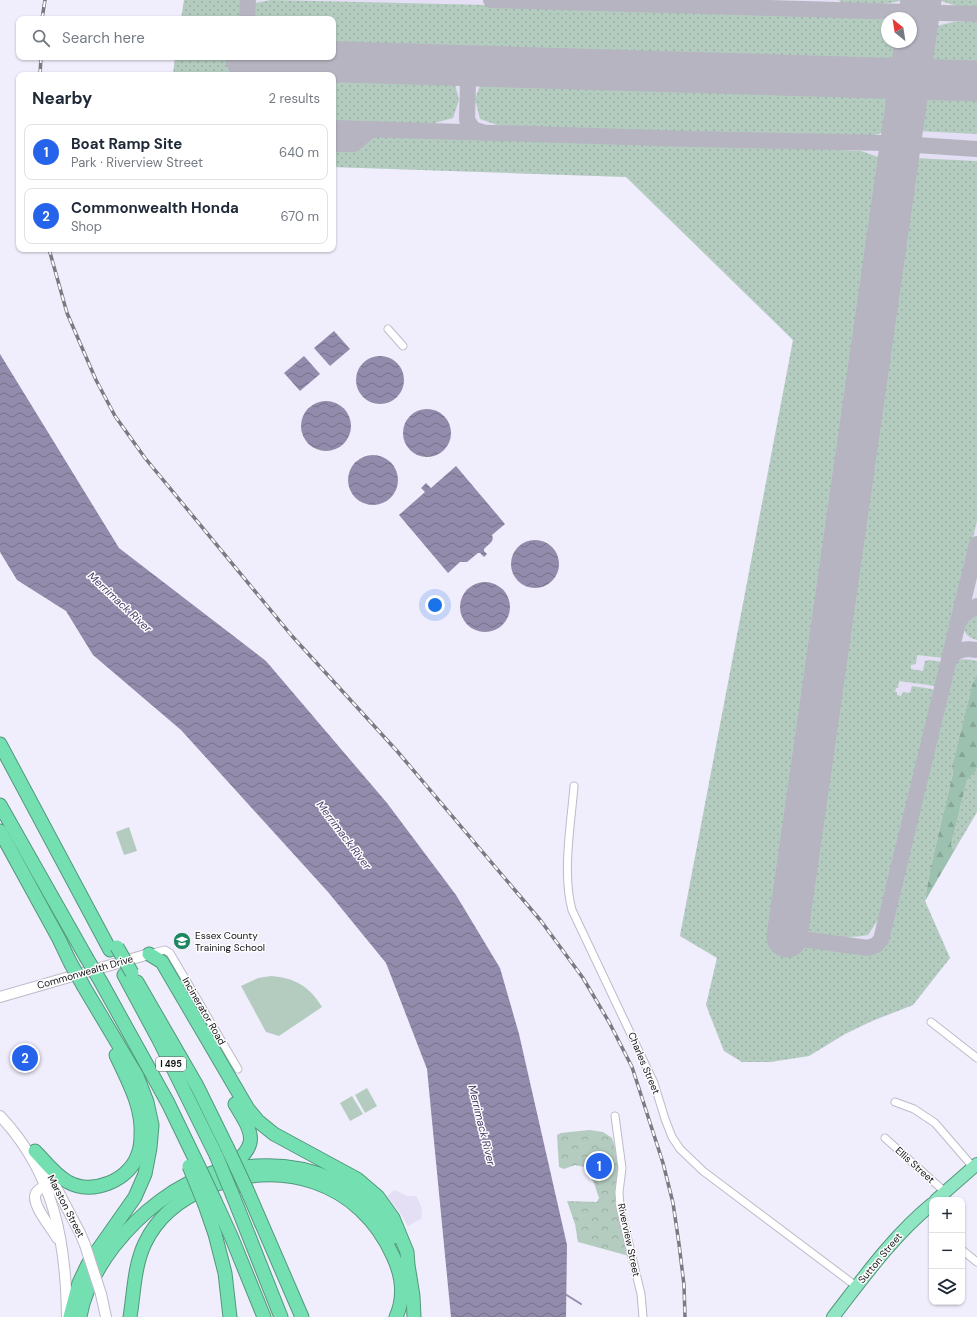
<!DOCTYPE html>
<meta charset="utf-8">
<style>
:root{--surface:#fff;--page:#f6f6f7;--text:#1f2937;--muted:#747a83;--line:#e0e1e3;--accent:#2563eb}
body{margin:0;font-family:"DM Sans",sans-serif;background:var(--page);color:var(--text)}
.controls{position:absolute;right:12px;bottom:12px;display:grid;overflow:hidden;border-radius:8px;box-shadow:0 1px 3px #0004}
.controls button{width:36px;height:36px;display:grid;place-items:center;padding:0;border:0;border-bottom:1px solid var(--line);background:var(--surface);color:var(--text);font:20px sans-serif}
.compass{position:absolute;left:881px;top:12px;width:36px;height:36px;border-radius:50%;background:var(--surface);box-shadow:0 1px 3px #0004;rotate:330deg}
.you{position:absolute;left:435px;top:605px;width:14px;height:14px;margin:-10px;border:3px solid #fff;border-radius:50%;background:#1a73e8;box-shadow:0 0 0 6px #1a73e833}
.badge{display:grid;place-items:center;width:26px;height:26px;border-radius:50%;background:var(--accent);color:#fff;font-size:13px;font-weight:700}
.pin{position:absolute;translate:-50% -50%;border:2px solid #fff;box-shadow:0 1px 4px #0006}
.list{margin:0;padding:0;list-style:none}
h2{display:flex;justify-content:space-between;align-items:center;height:52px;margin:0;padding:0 16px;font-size:17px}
h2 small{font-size:13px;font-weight:400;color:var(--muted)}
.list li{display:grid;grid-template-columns:26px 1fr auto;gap:12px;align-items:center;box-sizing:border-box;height:56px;margin:0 8px 8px;padding:0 8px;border:1px solid var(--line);border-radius:8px}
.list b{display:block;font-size:15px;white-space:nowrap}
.list p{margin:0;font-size:13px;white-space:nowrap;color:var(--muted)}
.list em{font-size:13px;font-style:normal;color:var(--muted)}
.icon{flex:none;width:22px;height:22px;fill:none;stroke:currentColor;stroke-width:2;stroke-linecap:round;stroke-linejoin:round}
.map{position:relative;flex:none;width:977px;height:1317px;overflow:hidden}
.search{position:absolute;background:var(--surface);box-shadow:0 1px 3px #0004;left:16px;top:16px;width:320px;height:44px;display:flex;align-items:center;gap:10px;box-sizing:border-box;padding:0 14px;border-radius:8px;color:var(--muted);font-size:15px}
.panel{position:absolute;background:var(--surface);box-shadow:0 1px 3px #0004;left:16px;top:72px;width:320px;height:180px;border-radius:8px}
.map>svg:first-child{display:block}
</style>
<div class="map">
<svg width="977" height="1317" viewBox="0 0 977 1317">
<defs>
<pattern id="grass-dots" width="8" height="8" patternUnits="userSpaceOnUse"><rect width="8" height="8" fill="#b4ccc0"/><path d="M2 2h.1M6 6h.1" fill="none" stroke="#9aaea4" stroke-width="1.8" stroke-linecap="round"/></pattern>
<pattern id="forest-firs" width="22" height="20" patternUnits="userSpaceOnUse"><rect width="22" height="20" fill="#9cc1af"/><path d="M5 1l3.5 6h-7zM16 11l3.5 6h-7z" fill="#86a596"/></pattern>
<pattern id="park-crowns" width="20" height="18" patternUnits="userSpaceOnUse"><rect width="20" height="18" fill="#b4ccc0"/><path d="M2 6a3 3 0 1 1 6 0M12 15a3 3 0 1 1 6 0" fill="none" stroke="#9aaea4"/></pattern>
<pattern id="water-waves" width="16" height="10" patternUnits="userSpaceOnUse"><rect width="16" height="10" fill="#938bab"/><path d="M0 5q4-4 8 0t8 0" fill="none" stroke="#77708a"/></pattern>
</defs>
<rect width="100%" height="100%" fill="#f0edfc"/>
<g fill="#e4dff4" fill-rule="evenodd">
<path d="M184 0H977V812L925 901 950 958 913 1005 872 1021 845 1034 809 1056 770 1062H742L724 1051 706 1005 717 958 680 936 793 340 626 177 333 167V75H173L175 57H333V19H181ZM887 18H911V42H887Z"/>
<path d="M395 1190 407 1196H416L422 1208 421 1219 408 1226 398 1210 387 1196Z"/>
</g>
<g fill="url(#grass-dots)">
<path d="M184 0H242V19H181Z"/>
<path d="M271 0 577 7 856 17 882 19 887 21V42H901L898 64 333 48V19H252V14L256 3Z"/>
<path d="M839 0H903C883 6 863 4 842 4Z"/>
<path d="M938 0H977V8L957 6Z"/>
<path d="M977 21V66L927 64 932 27 954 22Z"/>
<path d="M175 57H241L240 75H173Z"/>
<path d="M333 76 454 80 459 100 453 118 431 124 333 123Z"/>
<path d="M482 80 894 92 888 131 867 137 818 138 578 131 503 127 480 119 475 99Z"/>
<path d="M922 93 977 95V134L916 131Z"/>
<path d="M373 135 708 144 861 151 884 159 771 939 798 945 866 953C880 952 886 943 889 930L952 666C959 657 967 659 977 661V675L972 685 952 767 953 773 930 870 925 901 950 958 913 1005 872 1021 845 1034 809 1056 770 1062H742L724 1051 706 1005 717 958 680 936 793 340 626 177 333 167V149L356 150Z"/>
<path d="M913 158 977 161V521L944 658 917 655 916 664 911 665V669L923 671 925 661 929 660 943 662 938 685 935 686 899 681 898 688H896L895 692H897V695L901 696 903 692 910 693 912 686 932 689 936 691 904 828 882 907 879 918 868 935C847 938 821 941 803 928V925Z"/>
<path d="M977 611V640C966 637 962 631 964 619Z"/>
<path d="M977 768V812L954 851 951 845 967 780 976 771Z"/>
</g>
<path fill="url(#forest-firs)" d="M977 675V768L976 771 967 780 951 845 954 851 925 901 930 870 953 773 952 767 972 685Z"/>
<path fill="url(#park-crowns)" d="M589 1130 603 1132 612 1138 614 1144 619 1169 615 1202 629 1256 578 1242 575 1224 567 1201 597 1202 599 1198 594 1183 584 1167 575 1165 564 1169 559 1167 557 1135 561 1133Z"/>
<g fill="#b4ccc0">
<path d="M129 827 137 851 124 855 116 832Z"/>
<path d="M271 976C295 978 309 986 322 1007L279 1036 266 1032 241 986 258 978Z"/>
<path d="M367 1088 377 1106 365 1113 355 1095Z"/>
<path d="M352 1096 363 1114 350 1121 340 1103Z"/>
</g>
<g fill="url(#water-waves)">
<path d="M334 331 350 349 330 366 314 348Z"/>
<path d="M0 354 119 548 266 661 387 803 456 895 500 968 519 1034 567 1245 566 1317H451L427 1069 386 963 328 892 181 730 93 655 66 611 17 580 0 552Z"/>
<circle cx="380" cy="380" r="24"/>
<path d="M304 356 320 374 300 391 284 373Z"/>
<circle cx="326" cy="426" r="25"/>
<circle cx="427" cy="433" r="24"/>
<circle cx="373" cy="480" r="25"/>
<path d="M456 466 505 524 492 535C495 542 488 544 484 549V551L487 554 484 557 480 553H478L467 562H460L448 573 399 515 425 492 421 488 426 483 431 488Z"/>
<circle cx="535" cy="564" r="24"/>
<circle cx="485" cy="607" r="25"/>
</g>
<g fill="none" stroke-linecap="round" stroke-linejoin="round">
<path stroke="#938bab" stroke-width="2" d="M565 1294 581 1304"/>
<g stroke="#b6b4c0" stroke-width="16">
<path d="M491 0 977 14"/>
<path d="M247 19 248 0"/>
<path d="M914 51C917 36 917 15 935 13"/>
<path d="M396 65 455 67 462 71 468 81 471 73 480 68 540 69"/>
<path d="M245 75 246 57"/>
<path d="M468 81 467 120 473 129 482 132"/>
<path d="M333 128 692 139 886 143 977 149"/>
<path d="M333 144H354L368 132 375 129"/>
<path d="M959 621 964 614 977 606"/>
<path d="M949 661C955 649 965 648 977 650"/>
<path d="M787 937 868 948 876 945 881 940 977 544"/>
</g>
<g stroke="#b6b4c0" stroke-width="41">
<path d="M246 59 977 81"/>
<path d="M787 937 921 0"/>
</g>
<defs>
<g id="minor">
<path d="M388 329 403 346"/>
<path d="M574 786C571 824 562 873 572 910L654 1083 665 1119 672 1137 680 1149 703 1171 856 1286"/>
<path d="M149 954 165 950 170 953 238 1069"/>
<path d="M931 1022 977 1058"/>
<path d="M895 1102 914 1109 935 1123 973 1167"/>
<path d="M615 1116 622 1168 619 1192 620 1207 641 1294 643 1317"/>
<path d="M885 1138 945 1192"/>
<path d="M962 1250 977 1262"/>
</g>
<g id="secondary">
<path d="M0 997 149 954"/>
<path d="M0 1116C54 1173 66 1241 67 1317"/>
<path d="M46 1168 80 1233 85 1245"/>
<path d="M51 1189 46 1186C42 1188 38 1189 36 1193 30 1204 52 1228 57 1238"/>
<path d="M101 1294 106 1317"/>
</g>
<g id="trunk">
<path d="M936 1200 977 1164"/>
<path d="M833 1317C864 1277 893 1236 932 1204"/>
</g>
<g id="motorway">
<path d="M0 744 110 950"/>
<path d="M0 805 86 957"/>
<path d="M0 831 59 939 70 962"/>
<path d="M149 954 162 962 248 1109 258 1121 274 1134 357 1179 378 1197 393 1218 407 1252 408 1265 413 1296 414 1317"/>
<path d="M124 975 159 1040 216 1155"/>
<path d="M101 982 168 1103 197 1163"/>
<path d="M137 982 197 1086 227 1147"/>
<path d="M35 1151C45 1161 55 1175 68 1182 92 1196 130 1180 138 1154 140 1149 141 1141 141 1136 143 1107 128 1081 116 1055"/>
<path d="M227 1169C260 1145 254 1135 235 1104"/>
<path d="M247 1190 302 1317"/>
<path d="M233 1196 281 1317"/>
<path d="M215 1201 231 1236 264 1317"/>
<path d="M205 1205 215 1234 225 1273 230 1317"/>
<path d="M70 1317 79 1283 88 1264 135 1197 145 1174 150 1148 152 1125 147 1102 137 1076 84 987"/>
<path d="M80 1317C84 1291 98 1267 114 1246 140 1213 176 1184 218 1171 227 1168 236 1168 245 1167 304 1160 365 1181 394 1237"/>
<path d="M130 1317C134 1293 134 1266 145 1243 158 1216 180 1199 207 1188 279 1157 360 1181 393 1256 402 1275 405 1297 396 1317"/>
</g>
</defs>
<use href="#minor" stroke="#bebac9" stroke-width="9"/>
<use href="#secondary" stroke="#bebac9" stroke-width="12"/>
<use href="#trunk" stroke="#52987c" stroke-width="14"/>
<use href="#motorway" stroke="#52987c" stroke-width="15"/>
<use href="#minor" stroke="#fff" stroke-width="7"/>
<use href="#secondary" stroke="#fff" stroke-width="10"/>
<use href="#trunk" stroke="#90e6c2" stroke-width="12"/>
<use href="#motorway" stroke="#74e0b2" stroke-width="13"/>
<defs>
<g id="rail">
<path d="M42 19 45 0"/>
<path d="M40 75 41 57"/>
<path d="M49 249 67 313 96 380 115 416 145 458 292 636 397 751 541 921 583 978 609 1022 632 1067 663 1163 673 1203 679 1244 684 1285 685 1317"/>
</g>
</defs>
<use href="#rail" stroke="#7b7a83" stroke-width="3.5"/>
<use href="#rail" stroke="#fdfdfd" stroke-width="2" stroke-dasharray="6" stroke-linecap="butt"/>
<defs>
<path id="secondary-bridge" d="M85 1245 101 1294"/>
<g id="motorway-bridge">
<path d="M117 947 132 973"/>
<path d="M86 957 101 982"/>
<path d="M70 962 84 987"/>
<path d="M227 1147 247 1190"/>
<path d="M216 1155 233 1196"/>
<path d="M197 1163 215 1201"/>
<path d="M189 1166 205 1205"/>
</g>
</defs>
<use href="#secondary-bridge" stroke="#bebac9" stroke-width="12" stroke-linecap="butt"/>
<use href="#motorway-bridge" stroke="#52987c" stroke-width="15" stroke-linecap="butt"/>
<use href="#secondary-bridge" stroke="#fff" stroke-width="10"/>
<use href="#motorway-bridge" stroke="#74e0b2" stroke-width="13"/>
</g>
<defs>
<symbol id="school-disc" viewBox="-11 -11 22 22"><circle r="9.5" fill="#1d8560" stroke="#fdfdfd"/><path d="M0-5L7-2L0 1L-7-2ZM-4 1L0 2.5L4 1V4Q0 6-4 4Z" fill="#fff"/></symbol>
</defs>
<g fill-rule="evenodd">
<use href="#school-disc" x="172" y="931" width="20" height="20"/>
</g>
<g text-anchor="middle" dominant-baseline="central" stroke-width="3" stroke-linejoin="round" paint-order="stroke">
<rect fill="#fdfdfd" stroke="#59585c" stroke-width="1" x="156" y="1057" width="30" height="14" rx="3"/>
<g font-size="9" font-weight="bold" fill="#131217">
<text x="171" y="1064">I 495</text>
</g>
<g font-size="10" fill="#131217" stroke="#fdfdfd" text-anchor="start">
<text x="195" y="935">Essex County<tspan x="195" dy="12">Training School</tspan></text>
</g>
<g font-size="10" fill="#131217" stroke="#fdfdfd">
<text transform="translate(85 972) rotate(-16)">Commonwealth Drive</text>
<text transform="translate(204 1011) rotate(60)">Incinerator Road</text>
<text transform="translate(644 1063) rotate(67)">Charles Street</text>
<text transform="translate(915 1165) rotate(42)">Ellis Street</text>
<text transform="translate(66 1206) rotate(63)">Marston Street</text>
<text transform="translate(629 1240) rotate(78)">Riverview Street</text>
<text transform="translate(880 1258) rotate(-50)">Sutton Street</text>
</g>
<g font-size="11" font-style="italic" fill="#4a3d6b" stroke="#fdfdfd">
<text transform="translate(120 602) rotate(43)">Merrimack River</text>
<text transform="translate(344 835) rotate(53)">Merrimack River</text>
<text transform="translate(482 1125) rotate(76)">Merrimack River</text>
</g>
</g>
</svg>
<div class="controls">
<button>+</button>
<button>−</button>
<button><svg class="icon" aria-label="layers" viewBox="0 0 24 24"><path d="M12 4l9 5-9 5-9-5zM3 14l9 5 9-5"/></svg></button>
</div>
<svg class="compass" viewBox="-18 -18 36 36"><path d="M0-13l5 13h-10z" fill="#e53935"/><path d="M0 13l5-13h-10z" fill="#747a83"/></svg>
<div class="you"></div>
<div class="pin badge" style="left:599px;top:1166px">1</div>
<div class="pin badge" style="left:25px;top:1058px">2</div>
<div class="search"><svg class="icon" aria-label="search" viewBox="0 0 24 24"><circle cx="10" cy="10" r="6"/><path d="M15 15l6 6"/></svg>Search here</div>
<section class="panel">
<h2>Nearby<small>2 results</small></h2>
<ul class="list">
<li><span class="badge">1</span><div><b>Boat Ramp Site</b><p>Park · Riverview Street</p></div><em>640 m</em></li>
<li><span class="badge">2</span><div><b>Commonwealth Honda</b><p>Shop</p></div><em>670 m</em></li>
</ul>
</section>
</div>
